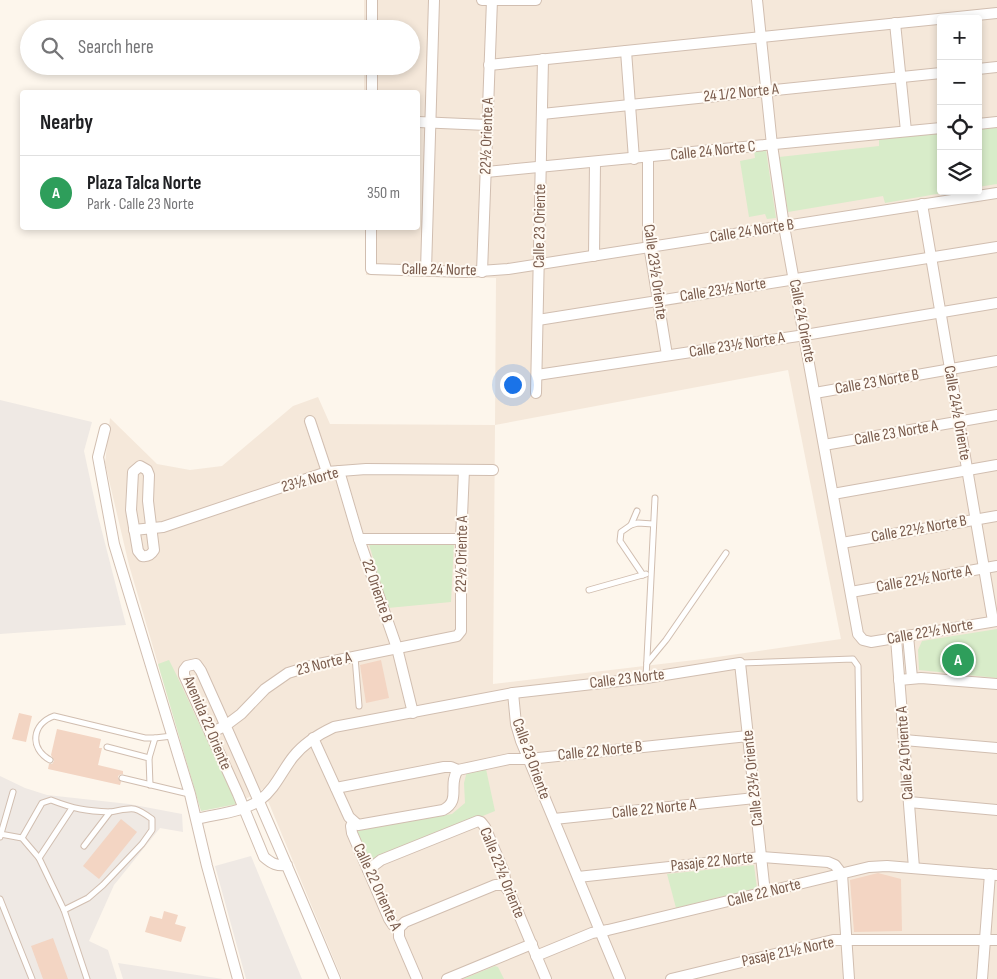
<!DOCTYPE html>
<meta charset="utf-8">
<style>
:root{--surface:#fff;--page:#f6f6f6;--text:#202124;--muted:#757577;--line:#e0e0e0;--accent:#0b8043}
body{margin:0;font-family:"Sofia Sans Condensed",sans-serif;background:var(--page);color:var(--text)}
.controls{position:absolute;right:15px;top:15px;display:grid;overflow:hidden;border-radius:5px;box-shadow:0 2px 8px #0003}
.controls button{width:45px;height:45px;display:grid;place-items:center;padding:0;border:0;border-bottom:1px solid var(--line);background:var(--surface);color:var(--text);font:25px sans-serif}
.you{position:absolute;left:512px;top:384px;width:18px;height:18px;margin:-12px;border:4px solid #fff;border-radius:50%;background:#1a73e8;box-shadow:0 0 0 8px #1a73e833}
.badge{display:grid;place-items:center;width:32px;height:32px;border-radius:50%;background:var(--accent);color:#fff;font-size:16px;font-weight:700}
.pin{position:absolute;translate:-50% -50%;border:2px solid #fff;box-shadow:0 1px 5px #0006}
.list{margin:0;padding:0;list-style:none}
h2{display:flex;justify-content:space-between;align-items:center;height:65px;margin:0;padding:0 20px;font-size:21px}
h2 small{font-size:16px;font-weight:400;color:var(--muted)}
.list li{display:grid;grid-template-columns:32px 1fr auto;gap:15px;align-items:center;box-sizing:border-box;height:75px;padding:0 20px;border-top:1px solid var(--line)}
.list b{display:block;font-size:19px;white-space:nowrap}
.list p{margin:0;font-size:16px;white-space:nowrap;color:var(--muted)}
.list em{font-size:16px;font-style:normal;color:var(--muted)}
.icon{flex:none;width:28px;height:28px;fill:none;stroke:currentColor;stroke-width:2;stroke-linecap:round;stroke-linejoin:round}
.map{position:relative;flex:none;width:997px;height:979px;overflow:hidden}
.search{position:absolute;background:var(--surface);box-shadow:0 2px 8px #0003;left:20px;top:20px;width:400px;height:55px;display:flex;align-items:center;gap:12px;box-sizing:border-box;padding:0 18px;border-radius:28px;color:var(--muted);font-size:19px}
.panel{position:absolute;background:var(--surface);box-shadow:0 2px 8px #0003;left:20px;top:90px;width:400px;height:140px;border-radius:5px}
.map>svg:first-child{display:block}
</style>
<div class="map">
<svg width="997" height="979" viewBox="0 0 997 979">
<rect width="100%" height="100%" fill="#fdf6ec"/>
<path fill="#f5e8da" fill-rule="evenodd" d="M364 0H997V979H342L263 789 237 804 201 811 129 565 105 463 110 418 157 464 190 470 222 466 293 406 318 397 330 424 495 425 496 278 366 275 365 228H418V92H364V66H411V29H364ZM941 19H978V191H941ZM788 370 841 639 703 659 493 684 495 425Z"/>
<g fill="#efe9e4">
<path d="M0 400 92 422 84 451 98 516 126 625 0 634Z"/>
<path d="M0 776 25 788 47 795 129 804 182 814 183 832 160 828 114 885 89 941 108 950 117 979H0Z"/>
<path d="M251 856 302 979H246L215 866Z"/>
<path d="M118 963 223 979H123Z"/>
</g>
<g fill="#d8ecc9">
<path d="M997 126V184L978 187V128Z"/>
<path d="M941 132V191H954L885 203 883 196 788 212 779 157 879 146V139Z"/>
<path d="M766 150 776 218 767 219 765 214 749 217 740 161 755 158 754 151Z"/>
<path d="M368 541 454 543 451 602 388 608Z"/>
<path d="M997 629V678L919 670 918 650 922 641Z"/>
<path d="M169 660 176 674 237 804 201 811 158 664Z"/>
<path d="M486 769 495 811 370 862 356 830 452 814 465 803 464 783 467 771Z"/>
<path d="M754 865 757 888 676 908 667 874Z"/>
<path d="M495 966 498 967 504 979H463Z"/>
</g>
<g fill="#f3d5c3">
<path d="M381 660 389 698 366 703 360 665Z"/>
<path d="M19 713 32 716 26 742 12 739Z"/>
<path d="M57 729 101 739 99 748H102L98 765 123 771V774L119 775 118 777 121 782 120 785 48 769 49 764H52L54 761 51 755Z"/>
<path d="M121 819 137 832 99 879 83 866Z"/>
<path d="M878 873 901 879 902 931 854 932 850 880Z"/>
<path d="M164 911 178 915 175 924 186 927 181 942 145 932 150 916 162 919Z"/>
<path d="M53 938 68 979H43L31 946Z"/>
</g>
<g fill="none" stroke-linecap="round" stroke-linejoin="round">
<defs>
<g id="service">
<path d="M637 511 631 525 621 532 620 541 643 575"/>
<path d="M631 525 638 523 653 524"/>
<path d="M589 590 646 574"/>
<path d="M355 657 359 706"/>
<path d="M647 663 666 640 726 553"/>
<path d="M740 663 853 659 858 666 860 799"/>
<path d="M646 678 655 498"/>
<path d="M107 747 149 758 150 785"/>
<path d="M149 758 155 738"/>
<path d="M50 760C29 748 32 724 54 716L145 738H155L172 736"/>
<path d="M122 778 189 794"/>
<path d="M0 834 22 838 39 858"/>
<path d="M0 837 13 792"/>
<path d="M22 838 42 803 51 800C74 809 86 811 110 812"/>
<path d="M84 846 110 812C133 808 133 805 152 819V830L142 844 103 885 88 898 64 910 87 979"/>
<path d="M0 899 32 979"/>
<path d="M64 910 39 858 72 808"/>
</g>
<g id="minor">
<path d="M482 0H536"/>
<path d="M757 0 772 145 784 226 858 634 863 640 871 642 997 621"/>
<path d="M895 23 906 131"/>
<path d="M372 29V0"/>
<path d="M626 51 634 159"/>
<path d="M489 65 997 13"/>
<path d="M978 69 997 67"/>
<path d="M372 92V66"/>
<path d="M542 114 941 73"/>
<path d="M418 122 487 125"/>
<path d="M978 124 997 122"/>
<path d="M648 157V239L667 355"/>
<path d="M486 172 941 128"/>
<path d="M922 204 993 621"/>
<path d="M371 228V269L466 272 508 269 997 193"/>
<path d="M594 256 595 162"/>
<path d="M426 270 434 0"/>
<path d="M482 272 492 0"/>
<path d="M538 320 997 247"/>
<path d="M537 375 805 335 997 303"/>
<path d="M536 393 543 59"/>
<path d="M815 393 997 361"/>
<path d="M310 421 327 472"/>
<path d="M105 429 98 457 114 544 190 794 207 866 238 979"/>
<path d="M824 445 997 415"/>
<path d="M140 466 147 470 149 475 148 501 154 550C151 555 148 557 142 556L138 551 131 510 133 472Z"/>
<path d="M339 471 359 539 397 648 413 713"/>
<path d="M833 494 997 465"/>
<path d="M134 530 163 527 327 472 366 469 493 470"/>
<path d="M359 539H461"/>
<path d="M842 543 997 516"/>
<path d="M851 592 997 566"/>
<path d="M908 636 912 678"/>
<path d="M896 638 914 868"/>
<path d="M899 680 921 678 997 684"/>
<path d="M513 693 516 724 521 741 620 979"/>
<path d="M210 733 225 726 241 714 265 689 288 673 314 665 457 636 461 631V539L464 470"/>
<path d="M313 738 349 817 358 825 443 810C462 800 447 785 458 770"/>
<path d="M904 740 997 748"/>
<path d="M336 788 444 767H451L458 770 509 759H529L748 736"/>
<path d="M909 802 997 810"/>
<path d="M197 819C217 814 243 812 260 800 275 789 282 771 293 757 304 743 319 734 334 727L513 693 646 678 740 663 765 893"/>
<path d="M554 819 755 798"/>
<path d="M353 822 351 826 352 833 389 919 393 925 399 928"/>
<path d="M287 865C277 866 272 864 264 857L238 794 184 675V670L187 666 196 664 201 671C247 773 292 876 335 979"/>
<path d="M368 870 381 860 478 821 481 822 485 827 504 872 505 879 504 885"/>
<path d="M842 874 849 979"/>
<path d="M578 877 761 857 828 862 835 865 842 874"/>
<path d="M504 885 510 893 546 979"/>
<path d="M399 928 405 922 495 885H504"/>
<path d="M399 928V937L417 979"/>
<path d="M536 956 592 933 608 930 869 867 887 866 997 875"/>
<path d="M447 979 532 944"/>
<path d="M671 979 833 940H997"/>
<path d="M982 979 990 874"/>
</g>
</defs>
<use href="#service" stroke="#d1beb0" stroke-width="7"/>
<use href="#minor" stroke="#d1beb0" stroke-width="12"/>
<use href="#service" stroke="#fff" stroke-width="5"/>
<use href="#minor" stroke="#fff" stroke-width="10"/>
</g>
<g text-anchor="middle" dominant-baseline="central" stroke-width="4" stroke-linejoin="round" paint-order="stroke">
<g font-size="16" fill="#7a5c4d" stroke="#fffaf3">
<text transform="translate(741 93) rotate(-6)">24 1/2 Norte A</text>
<text transform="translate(487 136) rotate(-88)">22½ Oriente A</text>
<text transform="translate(713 151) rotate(-6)">Calle 24 Norte C</text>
<text transform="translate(540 226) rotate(-89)">Calle 23 Oriente</text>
<text transform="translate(752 231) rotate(-9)">Calle 24 Norte B</text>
<text transform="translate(439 270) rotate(1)">Calle 24 Norte</text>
<text transform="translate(655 272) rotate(82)">Calle 23½ Oriente</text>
<text transform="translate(723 290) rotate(-9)">Calle 23½ Norte</text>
<text transform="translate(802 321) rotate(79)">Calle 24 Oriente</text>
<text transform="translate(737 345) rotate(-9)">Calle 23½ Norte A</text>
<text transform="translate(877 382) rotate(-10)">Calle 23 Norte B</text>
<text transform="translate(957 413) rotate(80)">Calle 24½ Oriente</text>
<text transform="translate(896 433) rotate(-10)">Calle 23 Norte A</text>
<text transform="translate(310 480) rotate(-15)">23½ Norte</text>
<text transform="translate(919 529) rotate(-10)">Calle 22½ Norte B</text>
<text transform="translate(462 554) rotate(-89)">22½ Oriente A</text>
<text transform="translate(924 579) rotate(-10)">Calle 22½ Norte A</text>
<text transform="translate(377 591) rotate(71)">22 Oriente B</text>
<text transform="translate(930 632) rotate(-10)">Calle 22½ Norte</text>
<text transform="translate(324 664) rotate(-14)">23 Norte A</text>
<text transform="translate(627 679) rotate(-7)">Calle 23 Norte</text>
<text transform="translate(207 723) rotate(67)">Avenida 22 Oriente</text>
<text transform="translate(600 751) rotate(-6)">Calle 22 Norte B</text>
<text transform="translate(905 753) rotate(-94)">Calle 24 Oriente A</text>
<text transform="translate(531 759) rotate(70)">Calle 23 Oriente</text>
<text transform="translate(753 778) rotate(-96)">Calle 23½ Oriente</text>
<text transform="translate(654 809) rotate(-6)">Calle 22 Norte A</text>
<text transform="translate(712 862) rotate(-6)">Pasaje 22 Norte</text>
<text transform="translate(502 873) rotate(68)">Calle 22½ Oriente</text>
<text transform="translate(377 887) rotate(65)">Calle 22 Oriente A</text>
<text transform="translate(764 893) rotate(-14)">Calle 22 Norte</text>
<text transform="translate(788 952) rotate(-12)">Pasaje 21½ Norte</text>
</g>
</g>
</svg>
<div class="controls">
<button>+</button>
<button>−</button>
<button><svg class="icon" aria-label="locate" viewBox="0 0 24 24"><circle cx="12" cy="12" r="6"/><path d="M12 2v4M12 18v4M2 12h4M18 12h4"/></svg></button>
<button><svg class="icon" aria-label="layers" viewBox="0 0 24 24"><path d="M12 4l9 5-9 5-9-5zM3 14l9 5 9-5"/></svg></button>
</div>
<div class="you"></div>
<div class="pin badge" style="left:958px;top:660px;background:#2e9e5b">A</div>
<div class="search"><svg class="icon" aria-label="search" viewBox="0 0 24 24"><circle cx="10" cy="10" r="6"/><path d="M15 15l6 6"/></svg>Search here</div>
<section class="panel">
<h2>Nearby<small></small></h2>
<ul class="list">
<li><span class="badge" style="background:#2e9e5b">A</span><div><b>Plaza Talca Norte</b><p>Park · Calle 23 Norte</p></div><em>350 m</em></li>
</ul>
</section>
</div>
